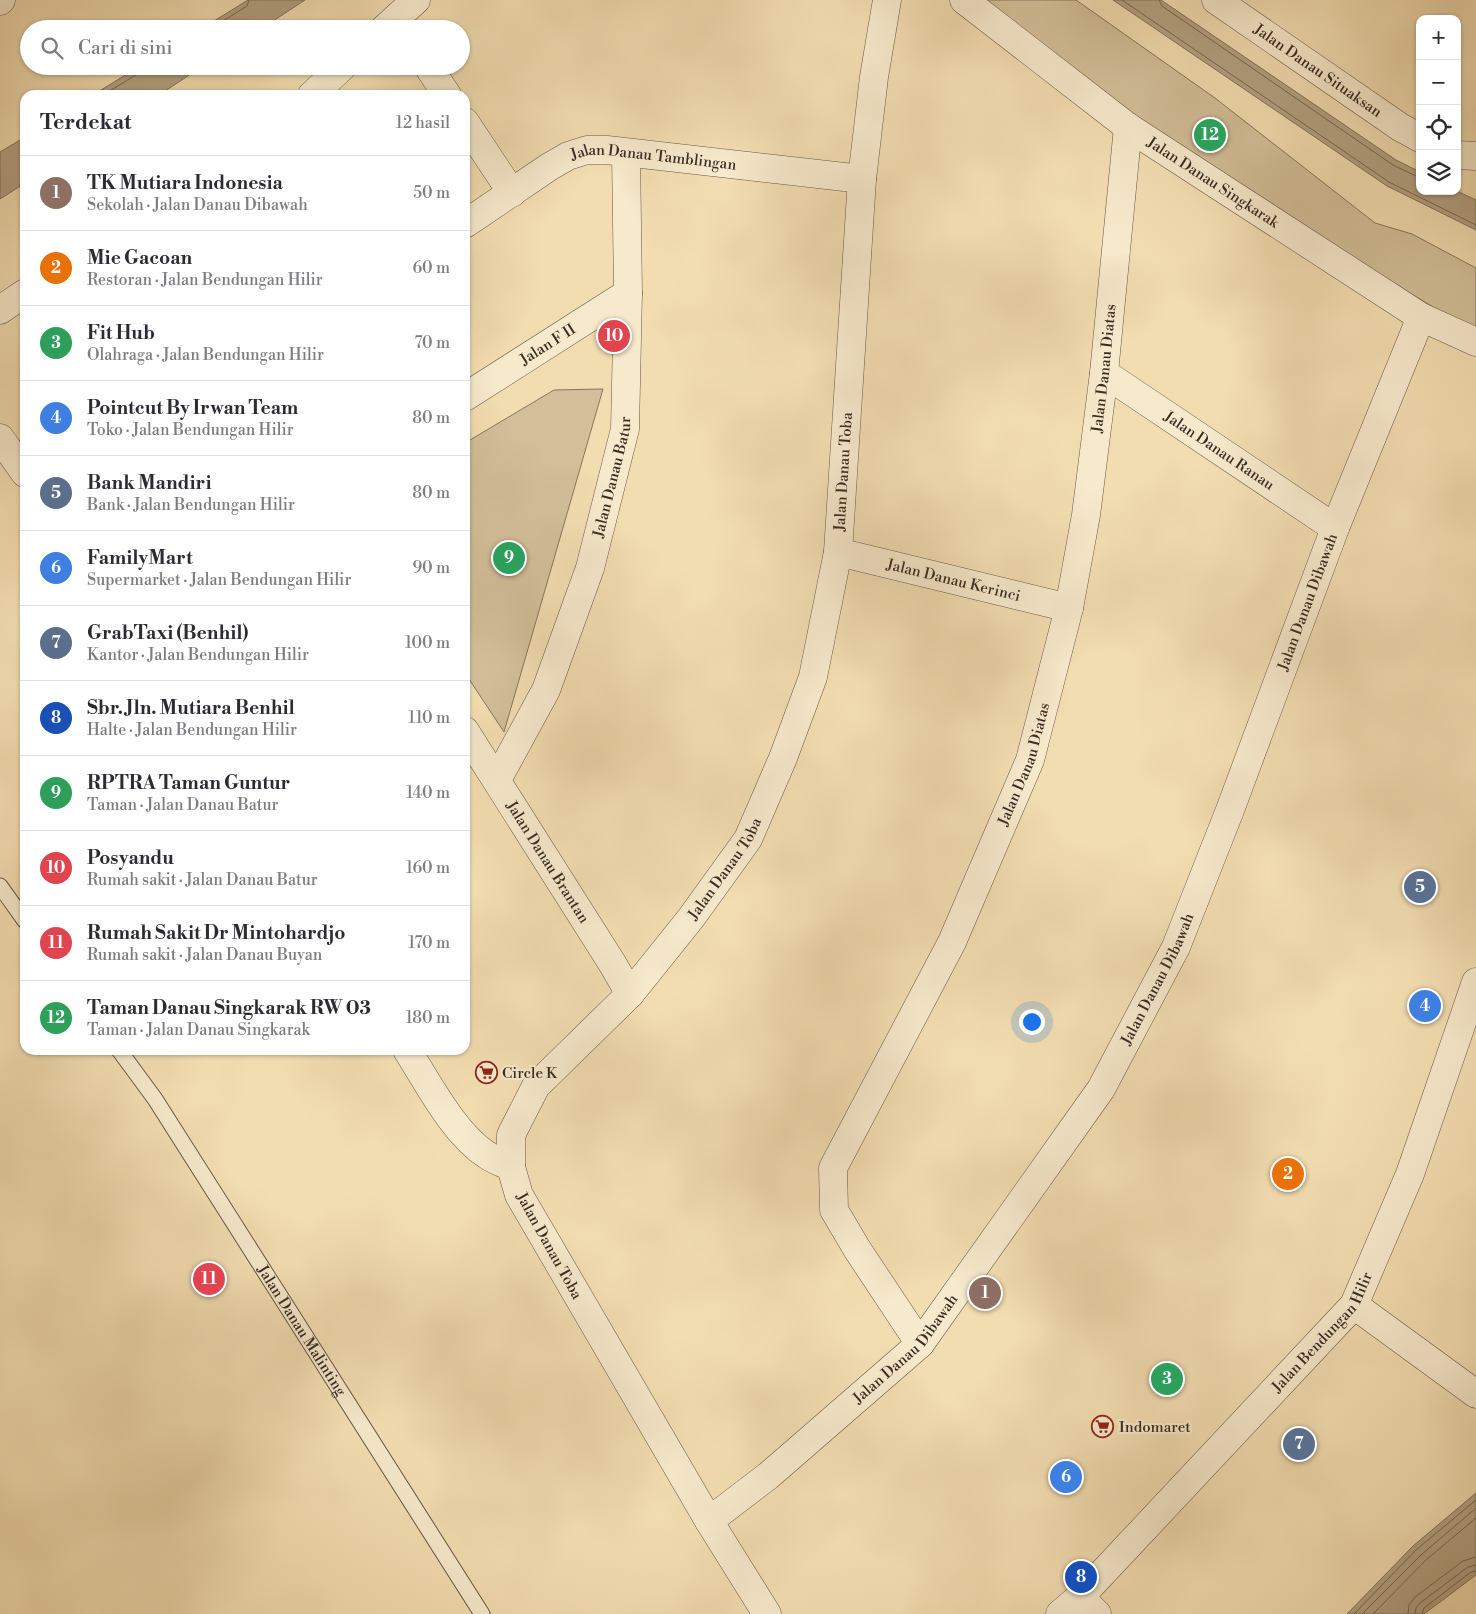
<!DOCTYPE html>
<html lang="id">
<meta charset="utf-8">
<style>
:root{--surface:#fff;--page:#f2f2f3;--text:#2b2b33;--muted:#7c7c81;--line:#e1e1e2;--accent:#0b8043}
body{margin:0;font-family:"Libre Bodoni",serif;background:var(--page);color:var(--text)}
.controls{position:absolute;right:15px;top:15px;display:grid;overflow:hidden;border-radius:10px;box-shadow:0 1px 4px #0004}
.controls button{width:45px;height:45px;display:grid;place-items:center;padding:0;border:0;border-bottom:1px solid var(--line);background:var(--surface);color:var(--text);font:25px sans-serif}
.you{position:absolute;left:1031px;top:1021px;width:18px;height:18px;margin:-12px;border:4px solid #fff;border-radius:50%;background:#1a73e8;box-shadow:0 0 0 8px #1a73e833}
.badge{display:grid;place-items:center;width:32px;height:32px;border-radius:50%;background:var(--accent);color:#fff;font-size:16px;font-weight:700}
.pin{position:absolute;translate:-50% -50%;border:2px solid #fff;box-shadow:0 1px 5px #0006}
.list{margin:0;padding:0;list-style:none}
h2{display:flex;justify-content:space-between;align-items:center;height:65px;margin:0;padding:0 20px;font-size:21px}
h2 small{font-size:16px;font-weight:400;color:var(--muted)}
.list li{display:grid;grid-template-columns:32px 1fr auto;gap:15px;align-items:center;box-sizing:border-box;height:75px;padding:0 20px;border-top:1px solid var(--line)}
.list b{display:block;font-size:19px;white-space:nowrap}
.list p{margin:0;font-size:16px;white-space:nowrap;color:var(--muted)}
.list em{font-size:16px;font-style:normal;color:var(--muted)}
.icon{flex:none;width:28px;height:28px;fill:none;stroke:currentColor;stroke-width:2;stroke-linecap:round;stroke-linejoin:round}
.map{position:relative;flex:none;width:1476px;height:1614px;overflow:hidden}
.search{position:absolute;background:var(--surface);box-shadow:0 1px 4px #0004;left:20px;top:20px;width:450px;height:55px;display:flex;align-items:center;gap:12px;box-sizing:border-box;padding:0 18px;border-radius:28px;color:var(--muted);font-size:19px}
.panel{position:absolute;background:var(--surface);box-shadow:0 1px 4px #0004;left:20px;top:90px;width:450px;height:965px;border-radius:15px}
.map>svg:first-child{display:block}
</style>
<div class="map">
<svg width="1476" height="1614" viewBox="0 0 1476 1614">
<rect width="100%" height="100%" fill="#f2ddb1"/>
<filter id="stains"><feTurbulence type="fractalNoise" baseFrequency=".004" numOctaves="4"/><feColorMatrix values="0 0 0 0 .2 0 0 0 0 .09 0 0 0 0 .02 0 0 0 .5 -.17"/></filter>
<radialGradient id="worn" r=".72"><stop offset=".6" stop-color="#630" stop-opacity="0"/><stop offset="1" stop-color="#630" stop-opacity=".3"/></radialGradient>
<g fill="#d2bf99" stroke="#85765e">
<path d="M977 0H1076L1215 98 1375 223 1412 234 1476 268V329L1451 318 1212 172Z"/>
<path d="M603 389 504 732 465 673V443L554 390Z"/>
</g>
<g fill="#b3a181" stroke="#82725c">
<path d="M248 0H305L261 29H201Z"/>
<path d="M1113 0H1161L1396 160 1420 172V191H1457L1476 200V230L1387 186Z"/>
<path d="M140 66H203L159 95H93Z"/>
<path d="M25 137V183L0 199V152Z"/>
<path d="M1476 1493V1575L1424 1614H1347L1413 1546Z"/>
</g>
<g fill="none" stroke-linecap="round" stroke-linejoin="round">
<g stroke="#766652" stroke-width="1">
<path d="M1122 0 1389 182 1476 225"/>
<path d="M1159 0 1162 6 1393 165 1416 176H1420"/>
<path d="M210 29 247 6 249 0"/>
<path d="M103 95 139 73 142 66"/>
<path d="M1354 1614 1416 1550 1476 1500"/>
<path d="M1362 1614 1421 1555 1476 1508"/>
<path d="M1373 1614 1426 1560 1476 1518"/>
<path d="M1408 1614 1409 1605 1415 1597 1463 1561 1476 1557"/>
<path d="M1415 1614 1416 1608 1420 1603 1468 1567 1476 1565"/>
<path d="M1422 1614 1424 1608 1471 1572 1476 1571"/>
</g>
<defs>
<g id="service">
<path d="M0 886 25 921"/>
<path id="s1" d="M119 1050 155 1099 482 1614"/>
</g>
<g id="minor">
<path id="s2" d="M964 0 1128 127 1421 317 1476 342"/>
<path id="s3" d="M1216 0 1400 127 1420 138"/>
<path d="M0 1 1 0"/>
<path d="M384 29 416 0"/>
<path d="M428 66 447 95"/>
<path d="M312 95 343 66"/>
<path d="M465 122 512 193"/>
<path d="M1457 155 1476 156"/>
<path id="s4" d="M465 224 549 167 568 156 587 150H607L862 179"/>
<path d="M0 310 25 293"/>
<path id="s5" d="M1104 373 1335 528"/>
<path id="s6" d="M465 397 628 293"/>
<path d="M0 438 25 473"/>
<path id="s7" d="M838 552 1069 608"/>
<path id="s8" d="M465 731 612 963 630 994"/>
<path id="s9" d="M497 780 546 690 590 568 625 429 628 293 626 153"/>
<path d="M407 1050C428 1083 454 1134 487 1155 494 1160 503 1163 511 1167"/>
<path d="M1354 1305 1476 1394"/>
<path id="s10" d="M920 1344 857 1249 834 1210 833 1168 952 942 1030 760 1069 608 1086 515 1104 373 1128 127"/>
<path id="s11" d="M709 1521 768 1476 920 1344 1101 1089 1176 947 1230 810 1335 528 1421 317"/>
<path d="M1080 1597 1097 1614"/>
</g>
<g id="tertiary">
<path id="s12" d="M767 1614 709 1521 519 1195 511 1167V1135L536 1086 630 994 691 918 748 839 783 758 813 677 838 552 862 179 874 77 887 0"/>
<path id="s13" d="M1060 1614 1080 1597 1354 1305 1410 1174 1476 982"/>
</g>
</defs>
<use href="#service" stroke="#665847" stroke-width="17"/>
<use href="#minor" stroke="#665847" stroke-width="29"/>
<use href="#tertiary" stroke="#665847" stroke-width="29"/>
<use href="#service" stroke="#f7e9cc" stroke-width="15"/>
<use href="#minor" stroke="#f7e9cc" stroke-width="28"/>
<use href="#tertiary" stroke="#f7e9cc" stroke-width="28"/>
</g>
<defs>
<symbol id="supermarket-ring" viewBox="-11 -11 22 22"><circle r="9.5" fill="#f7e9cc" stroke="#8f2418" stroke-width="1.5"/><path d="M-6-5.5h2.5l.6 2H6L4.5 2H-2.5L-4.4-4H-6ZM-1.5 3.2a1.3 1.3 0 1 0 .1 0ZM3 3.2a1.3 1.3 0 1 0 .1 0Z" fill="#8f2418"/></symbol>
</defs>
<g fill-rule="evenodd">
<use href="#supermarket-ring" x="474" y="1060" width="25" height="25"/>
<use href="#supermarket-ring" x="1090" y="1414" width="25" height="25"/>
</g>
<g text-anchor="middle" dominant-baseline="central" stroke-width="4" stroke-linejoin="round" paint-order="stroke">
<g font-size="15" fill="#382c24" stroke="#f7e9cc">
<text stroke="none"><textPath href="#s3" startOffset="124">Jalan Danau Situaksan</textPath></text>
<text stroke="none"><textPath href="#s4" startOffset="210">Jalan Danau Tamblingan</textPath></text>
<text stroke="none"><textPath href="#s2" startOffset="309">Jalan Danau Singkarak</textPath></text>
<text stroke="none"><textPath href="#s6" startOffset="98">Jalan F II</textPath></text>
<text stroke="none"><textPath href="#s10" startOffset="1054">Jalan Danau Diatas</textPath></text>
<text stroke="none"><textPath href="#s5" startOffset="139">Jalan Danau Ranau</textPath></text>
<text stroke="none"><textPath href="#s12" startOffset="1312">Jalan Danau Toba</textPath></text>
<text stroke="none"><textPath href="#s9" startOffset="326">Jalan Danau Batur</textPath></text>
<text stroke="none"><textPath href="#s7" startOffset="119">Jalan Danau Kerinci</textPath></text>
<text stroke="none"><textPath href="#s11" startOffset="1118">Jalan Danau Dibawah</textPath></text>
<text stroke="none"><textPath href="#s10" startOffset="649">Jalan Danau Diatas</textPath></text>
<text stroke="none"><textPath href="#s8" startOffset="155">Jalan Danau Brantan</textPath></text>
<text stroke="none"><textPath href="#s12" startOffset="892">Jalan Danau Toba</textPath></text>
<text stroke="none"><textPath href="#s11" startOffset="712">Jalan Danau Dibawah</textPath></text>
<text transform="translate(549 1246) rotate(61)">Jalan Danau Toba</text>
<text stroke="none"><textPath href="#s1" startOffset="335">Jalan Danau Malinting</textPath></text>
<text stroke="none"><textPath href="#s13" startOffset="386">Jalan Bendungan Hilir</textPath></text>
<text stroke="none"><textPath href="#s11" startOffset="262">Jalan Danau Dibawah</textPath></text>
</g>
<g font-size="15" fill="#382c24" stroke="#f7e9cc" text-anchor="start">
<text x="502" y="1073">Circle K</text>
<text x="1119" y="1427">Indomaret</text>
</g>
</g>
<rect width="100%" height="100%" filter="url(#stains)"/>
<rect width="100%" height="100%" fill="url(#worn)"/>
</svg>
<div class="controls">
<button>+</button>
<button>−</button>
<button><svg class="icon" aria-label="locate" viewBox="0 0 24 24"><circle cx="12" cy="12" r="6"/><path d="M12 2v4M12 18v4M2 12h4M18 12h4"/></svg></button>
<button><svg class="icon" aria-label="layers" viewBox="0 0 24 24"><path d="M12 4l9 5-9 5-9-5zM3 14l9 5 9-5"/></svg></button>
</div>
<div class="you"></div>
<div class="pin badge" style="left:985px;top:1293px;background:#8d6e63">1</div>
<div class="pin badge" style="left:1288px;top:1174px;background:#e8710a">2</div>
<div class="pin badge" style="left:1167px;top:1379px;background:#2e9e5b">3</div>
<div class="pin badge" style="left:1425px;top:1006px;background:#3f7fe0">4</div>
<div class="pin badge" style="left:1420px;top:887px;background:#5c6f8a">5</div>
<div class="pin badge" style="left:1066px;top:1477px;background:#3f7fe0">6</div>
<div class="pin badge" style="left:1299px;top:1444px;background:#5c6f8a">7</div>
<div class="pin badge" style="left:1081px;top:1577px;background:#1a4fb4">8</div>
<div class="pin badge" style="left:509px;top:558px;background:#2e9e5b">9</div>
<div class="pin badge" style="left:614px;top:336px;background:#e0444e">10</div>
<div class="pin badge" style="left:209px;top:1279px;background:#e0444e">11</div>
<div class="pin badge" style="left:1210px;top:135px;background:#2e9e5b">12</div>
<div class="search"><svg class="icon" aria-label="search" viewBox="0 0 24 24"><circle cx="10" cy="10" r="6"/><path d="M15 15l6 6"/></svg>Cari di sini</div>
<section class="panel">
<h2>Terdekat<small>12 hasil</small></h2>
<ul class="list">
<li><span class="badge" style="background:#8d6e63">1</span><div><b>TK Mutiara Indonesia</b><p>Sekolah · Jalan Danau Dibawah</p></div><em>50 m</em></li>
<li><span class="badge" style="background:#e8710a">2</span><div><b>Mie Gacoan</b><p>Restoran · Jalan Bendungan Hilir</p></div><em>60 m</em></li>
<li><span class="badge" style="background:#2e9e5b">3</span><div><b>Fit Hub</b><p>Olahraga · Jalan Bendungan Hilir</p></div><em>70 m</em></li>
<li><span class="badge" style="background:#3f7fe0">4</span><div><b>Pointcut By Irwan Team</b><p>Toko · Jalan Bendungan Hilir</p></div><em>80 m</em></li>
<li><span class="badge" style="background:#5c6f8a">5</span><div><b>Bank Mandiri</b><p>Bank · Jalan Bendungan Hilir</p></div><em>80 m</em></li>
<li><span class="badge" style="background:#3f7fe0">6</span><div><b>FamilyMart</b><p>Supermarket · Jalan Bendungan Hilir</p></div><em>90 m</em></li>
<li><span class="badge" style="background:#5c6f8a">7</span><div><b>GrabTaxi (Benhil)</b><p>Kantor · Jalan Bendungan Hilir</p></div><em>100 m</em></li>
<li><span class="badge" style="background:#1a4fb4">8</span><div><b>Sbr. Jln. Mutiara Benhil</b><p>Halte · Jalan Bendungan Hilir</p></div><em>110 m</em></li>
<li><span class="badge" style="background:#2e9e5b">9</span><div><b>RPTRA Taman Guntur</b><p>Taman · Jalan Danau Batur</p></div><em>140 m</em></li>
<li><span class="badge" style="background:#e0444e">10</span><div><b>Posyandu</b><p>Rumah sakit · Jalan Danau Batur</p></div><em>160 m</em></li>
<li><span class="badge" style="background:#e0444e">11</span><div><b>Rumah Sakit Dr Mintohardjo</b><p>Rumah sakit · Jalan Danau Buyan</p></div><em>170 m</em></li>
<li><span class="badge" style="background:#2e9e5b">12</span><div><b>Taman Danau Singkarak RW 03</b><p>Taman · Jalan Danau Singkarak</p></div><em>180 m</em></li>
</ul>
</section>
</div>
